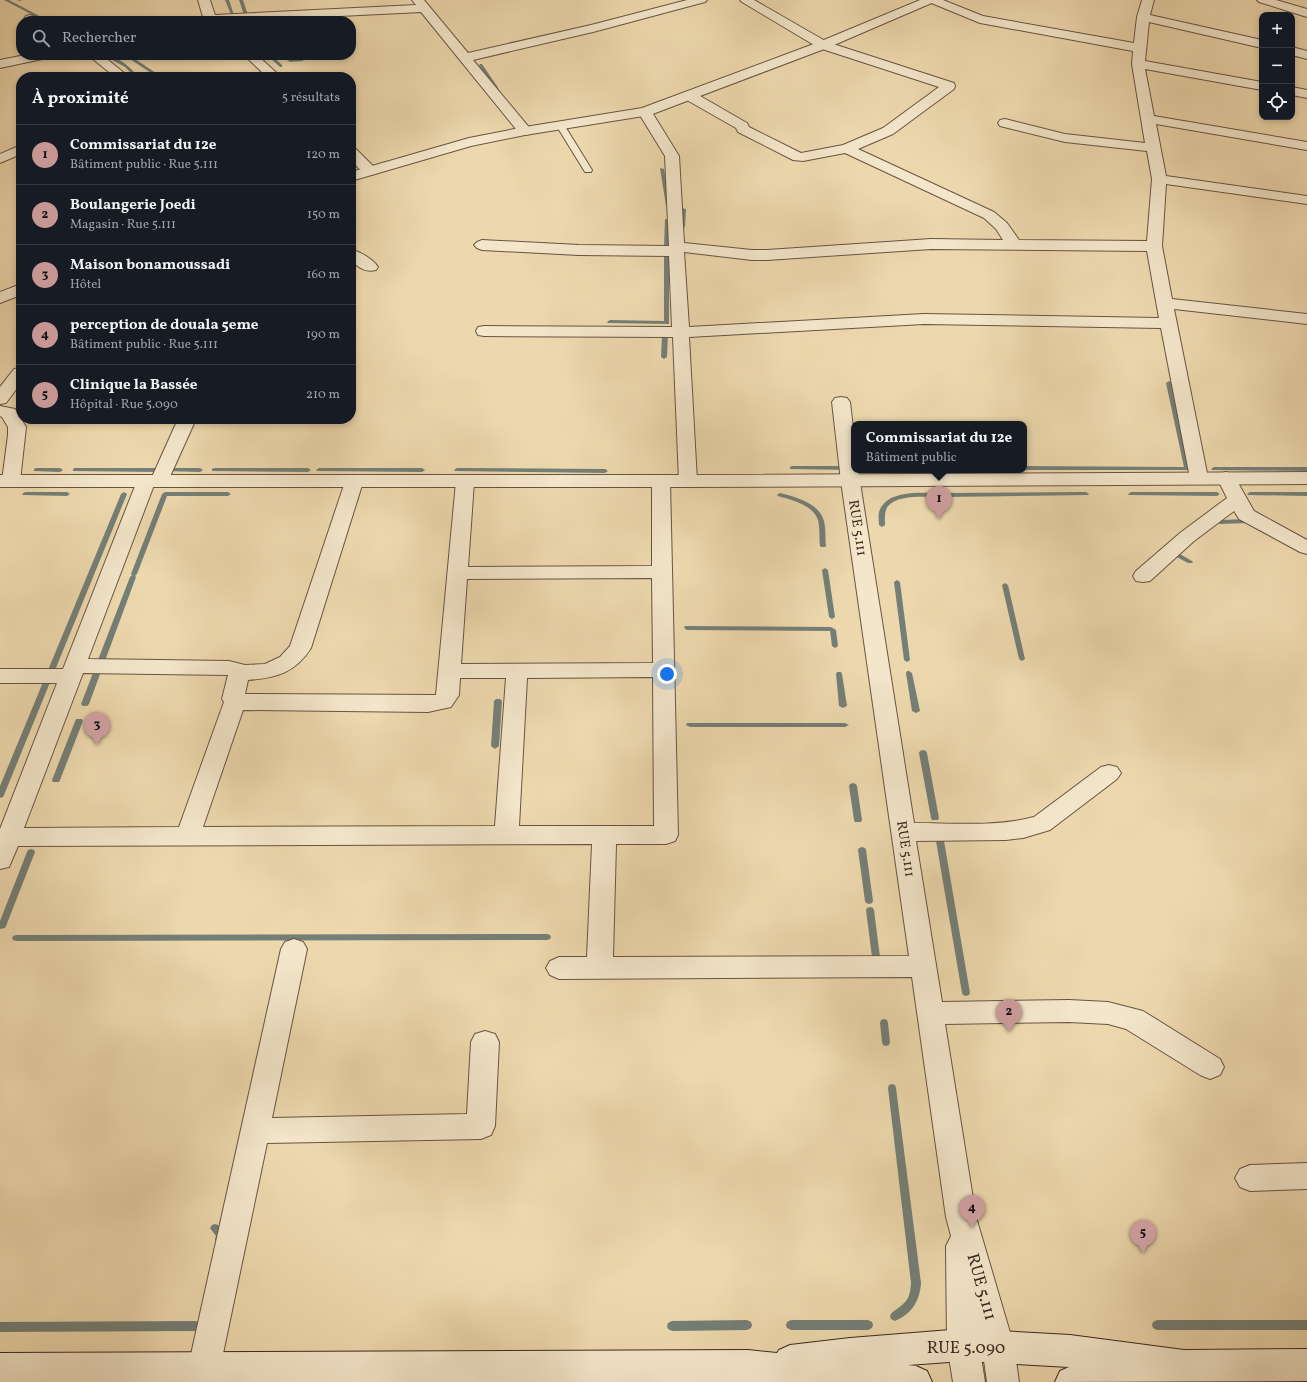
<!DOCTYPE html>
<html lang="fr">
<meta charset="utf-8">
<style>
:root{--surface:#171b24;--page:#242831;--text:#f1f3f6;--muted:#9ea1a6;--line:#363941;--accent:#c59692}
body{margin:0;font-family:Vollkorn,serif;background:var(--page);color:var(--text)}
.controls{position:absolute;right:12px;top:12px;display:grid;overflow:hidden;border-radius:8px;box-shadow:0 2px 6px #0003}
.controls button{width:36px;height:36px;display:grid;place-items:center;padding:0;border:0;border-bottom:1px solid var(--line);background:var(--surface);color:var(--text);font:20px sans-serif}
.you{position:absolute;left:667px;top:674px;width:14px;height:14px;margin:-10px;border:3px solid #fff;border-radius:50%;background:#1a73e8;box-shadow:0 0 0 6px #1a73e833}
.badge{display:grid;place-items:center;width:26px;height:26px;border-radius:50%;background:var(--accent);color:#111;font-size:13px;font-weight:700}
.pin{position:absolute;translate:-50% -33px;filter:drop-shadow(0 1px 2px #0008)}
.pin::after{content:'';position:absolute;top:21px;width:14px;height:12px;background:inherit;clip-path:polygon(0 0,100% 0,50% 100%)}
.popup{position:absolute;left:851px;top:421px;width:176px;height:52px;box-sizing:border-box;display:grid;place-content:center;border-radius:8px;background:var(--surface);filter:drop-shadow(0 1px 3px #0005);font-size:13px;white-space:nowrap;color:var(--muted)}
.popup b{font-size:15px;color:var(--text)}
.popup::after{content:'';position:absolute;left:50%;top:100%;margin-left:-8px;border:8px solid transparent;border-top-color:var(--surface)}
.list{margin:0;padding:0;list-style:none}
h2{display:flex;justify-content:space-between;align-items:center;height:52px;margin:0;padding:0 16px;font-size:17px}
h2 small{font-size:13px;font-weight:400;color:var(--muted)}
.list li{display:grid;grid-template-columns:26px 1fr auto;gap:12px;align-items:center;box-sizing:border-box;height:60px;padding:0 16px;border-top:1px solid var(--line)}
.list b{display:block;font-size:15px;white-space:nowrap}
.list p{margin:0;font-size:13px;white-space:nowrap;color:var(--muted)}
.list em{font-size:13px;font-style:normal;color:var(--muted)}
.icon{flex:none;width:22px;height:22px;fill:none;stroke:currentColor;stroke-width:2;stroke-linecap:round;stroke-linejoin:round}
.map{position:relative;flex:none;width:1307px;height:1382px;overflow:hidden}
.search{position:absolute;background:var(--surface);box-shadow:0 2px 6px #0003;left:16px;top:16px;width:340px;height:44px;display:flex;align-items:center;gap:10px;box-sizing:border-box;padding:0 14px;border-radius:16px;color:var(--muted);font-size:15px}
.panel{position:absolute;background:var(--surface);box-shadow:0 2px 6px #0003;left:16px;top:72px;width:340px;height:352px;border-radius:16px}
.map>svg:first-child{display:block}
</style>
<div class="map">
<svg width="1307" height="1382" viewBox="0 0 1307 1382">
<rect width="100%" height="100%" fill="#edd8ad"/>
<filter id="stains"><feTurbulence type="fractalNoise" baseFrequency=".005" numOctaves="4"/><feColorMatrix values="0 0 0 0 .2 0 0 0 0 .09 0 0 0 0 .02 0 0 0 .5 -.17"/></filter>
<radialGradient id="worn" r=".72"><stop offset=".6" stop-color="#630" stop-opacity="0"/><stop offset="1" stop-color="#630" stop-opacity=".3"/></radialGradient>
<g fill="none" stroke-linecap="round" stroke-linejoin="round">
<g fill="#747f77" fill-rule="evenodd">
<path d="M4 0H9L49 21H44Z"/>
<path d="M17 0H22L20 1Z"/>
<path d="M225 0H229L235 18 232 17Z"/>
<path d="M239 0H243L250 21H246Z"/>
<path d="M103 55C114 55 127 64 134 72L131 73 125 67Z"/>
<path d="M124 55H129L162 77H157Z"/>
<path d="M267 55H271L282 65V67H280Z"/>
<path d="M280 55H285L291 60 302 59 304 60 302 61 290 62Z"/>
<path d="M480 64H482L497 86 502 96 501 97 498 96 493 86 479 65Z"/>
<path d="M351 144H353L360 156V157L356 156 351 148Z"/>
<path d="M660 168 664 169 670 206 668 207 666 206Z"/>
<path d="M682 208 686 209 685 227 683 228 681 227Z"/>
<path d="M665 219 669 220 668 248 666 249 664 248Z"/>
<path d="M664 251H668L669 254V324L608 323 607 322 610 320 664 321Z"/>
<path d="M665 333 668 335 667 357 664 359 661 357 662 335Z"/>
<path d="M1169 381 1172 383 1190 469 1189 470H1024V466L1184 467 1166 383Z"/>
<path d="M792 466H848L851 468 848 470 790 469V467Z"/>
<path d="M1214 467H1307V471L1212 470 1211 469Z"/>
<path d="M36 468H60L63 470 60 472 34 471V469Z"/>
<path d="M75 468H156L159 470 156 472 73 471V469Z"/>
<path d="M167 468H200L203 470 200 472 165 471V469Z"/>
<path d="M214 468H308L311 470 308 472 212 471V469Z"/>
<path d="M319 468H422L425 470 422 472 317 471 316 470Z"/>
<path d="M457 468 605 469 608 471 605 473 455 471 454 470Z"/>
<path d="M25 492H67L70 494 67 496 23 495 22 494Z"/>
<path d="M124 492 127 494 4 795 3 797 0 798V786L121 494Z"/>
<path d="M165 492H228L231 494 228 496H167L137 574 135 576 136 577 89 704 87 706H83L81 704 130 577 132 575 131 574 162 494Z"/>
<path d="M1086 492 1089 494 1088 495 946 497 944 496 941 497C927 497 898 494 888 506 884 512 885 519 885 525L882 527 879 525C879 521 878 516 879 512 886 489 922 493 941 493L944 494 946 493Z"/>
<path d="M1131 492H1217L1220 494 1217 496 1129 495 1128 494Z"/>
<path d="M1250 492H1307V496L1248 495 1247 494Z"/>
<path d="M780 493C796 497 819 503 824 521 826 529 825 538 826 546L825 547H821L820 546C819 538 820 528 818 520 813 505 792 500 778 496L777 495 778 494Z"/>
<path d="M1250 519 1256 523 1255 524 1253 525 1249 523 1220 524 1217 522 1220 520Z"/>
<path d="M1177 549 1180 551 1178 553 1192 561 1193 562 1192 563H1188L1171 554 1170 553Z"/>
<path d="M825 568 828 570 835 617 832 619 829 617 822 570Z"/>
<path d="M897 580 900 582 910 660 907 662 904 660 894 582Z"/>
<path d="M1005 583 1008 585 1025 659 1022 661 1019 659 1002 585Z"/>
<path d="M685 626 831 627 836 630 838 646 835 648 832 646 830 631 687 630 684 628Z"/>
<path d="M907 671H909L912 673 920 711 916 713 912 711 906 673Z"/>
<path d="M837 672H841L842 674 847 706 843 708 839 706 836 674Z"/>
<path d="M496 699H500L502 701 499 746 495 749 491 746 494 701Z"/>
<path d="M76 719H82L83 721 60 780 59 782H53L52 780Z"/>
<path d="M687 723H845L849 725 845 727H690L686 725Z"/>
<path d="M923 750 926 751 927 753 939 818 938 820H932L931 818 919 753 920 751Z"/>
<path d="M853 783 856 784 857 786 862 820 861 822H855L854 820 849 786 850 784Z"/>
<path d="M940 838 943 839 944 841 970 993 969 995 966 996 963 995 962 993 936 841 937 839Z"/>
<path d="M862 847 865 848 866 850 873 901 872 903 869 904 866 903 865 901 858 850 859 848Z"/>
<path d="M31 849 34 850 35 852 6 926 5 928 0 929V921L27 852 28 850Z"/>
<path d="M870 907 873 908 874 910 881 965 880 967 877 968 874 967 873 965 866 910 867 908Z"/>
<path d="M547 934 550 935 551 937 550 939 547 940 16 941 13 940 12 938 13 936 16 935Z"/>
<path d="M884 1019 887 1020 888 1023 890 1042 889 1045 886 1046 883 1045 882 1042 880 1023 881 1020Z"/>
<path d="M892 1084 895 1085 896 1088 921 1283C920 1300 912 1314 895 1321L891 1319 890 1316C892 1312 894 1311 897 1309 908 1301 910 1297 911 1283L888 1088 889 1085Z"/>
<path d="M215 1224 218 1225 226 1235 223 1242 220 1243 217 1242 215 1239 216 1236 210 1228 212 1225Z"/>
<path d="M747 1320 751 1322 752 1325 751 1328 747 1330 672 1331 668 1329 667 1326 668 1323 672 1321Z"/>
<path d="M791 1320H868L872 1322 873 1325 872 1328 868 1330H791L787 1328 786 1325 787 1322Z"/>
<path d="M1157 1320H1307V1330H1157L1153 1328 1152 1325 1153 1322Z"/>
<path d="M196 1321 200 1323 201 1326 200 1329 196 1331 0 1332V1322Z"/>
</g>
<defs>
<path id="service" d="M557 123H563L592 170 591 172H585L556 125Z"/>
<g id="minor">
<path d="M198 0H210L215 15 416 5 412 0H424L468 53 591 25 687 0H707L705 2 593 32 473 60 532 131 530 134 525 135 520 134 421 12 241 21H196L198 18 203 17Z"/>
<path d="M740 0H754L827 42 954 83 955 86 954 89 893 134 858 149 994 212 1007 223 1019 240 1147 241 1152 179 1147 151 1065 142 1000 126 998 123 1000 120 1005 119 1065 134 1145 143 1132 64 1133 51 980 23 929 2 927 0H943L983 16 1134 43 1137 17 1142 0H1154L1150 15 1262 40V48L1149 22 1145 61 1262 82V90L1145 69 1154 116 1307 142V150L1156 124 1166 176 1307 196V204L1166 184 1162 246 1172 299 1307 314V324L1174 309 1208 478 1206 482 1199 484 1192 482 1190 478 1161 328 924 324 689 337 697 481 695 485 688 487 681 485 679 481 673 337 484 336 478 335 476 331 478 327 484 326 672 327 669 256 579 255 482 250 477 248 474 245 477 242 482 240 579 245 669 246 665 156 638 112 640 109H650L679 156 684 243 752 250H767L931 239 1003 240 996 229 984 218 845 153 803 161 793 160 738 132 736 128 685 99 683 96 685 93H695L747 123 749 127 801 153 843 145 883 128 939 87 819 48 742 2ZM931 249 1147 251 1159 318 924 314 689 327 684 252 752 260H767Z"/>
<path d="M1257 0H1276L1307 9V17L1259 2Z"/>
<path d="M30 15 38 18 40 21H25L24 19 26 16Z"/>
<path d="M1292 47 1307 51V59L1292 55Z"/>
<path d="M25 55H49L47 58 0 68V60Z"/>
<path d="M88 55H102L129 77H115Z"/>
<path d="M244 55H257L281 77H267Z"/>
<path d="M1292 87 1307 90V98L1292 95Z"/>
<path d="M21 145V154L0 163V154Z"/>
<path d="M351 148 356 149 375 168 377 171 375 174C364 177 358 167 351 160Z"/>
<path d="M351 249C360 252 373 259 378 267L376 270C365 273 359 267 351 261Z"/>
<path d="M21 368V383L6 403 0 404V387L14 369Z"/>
<path d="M841 397 847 398 850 402 854 436V470H858L914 823C952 823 997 827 1034 817L1101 767 1109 765 1117 767 1121 773 1117 779 1050 830 1023 838 1006 840 916 841 942 1002 1069 1000 1108 1002 1143 1011 1220 1059 1224 1067 1220 1075 1210 1079 1200 1075 1126 1029 1108 1024 1069 1022 945 1024 976 1217 1014 1346 1019 1382H987L982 1346 979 1333V1345L985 1382H953L947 1345 946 1246 951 1236 946 1217 912 977 559 979 550 975 546 968 550 961 559 957H587L592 844 18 846 9 867 0 869V829L57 683H0V669H63L137 481 139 477 146 475 152 477 178 419H196L168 481 166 485 159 487 154 485 88 659 229 661 245 665 265 664 280 657 290 646 345 482 347 478 354 476 361 478 363 482 311 648C295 673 276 678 248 680L245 694 436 695 456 482 458 478 465 476 472 478 474 482 468 567 652 566V481L654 477 661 475 668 477 670 481 678 835 675 841 666 844H616L613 957 909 956 841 481 832 402 835 398ZM652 578 653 663 461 664 467 579ZM83 673 228 675 222 699 224 702 179 827 24 828ZM653 677 654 826H519L527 678ZM460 678H506L495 826 203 827 243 710 428 712 451 707 459 695Z"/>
<path d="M0 406 15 409 26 427 20 481 18 485 11 487 4 485 2 481 8 435V427L2 417 0 416Z"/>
<path d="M1226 472 1233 474 1254 511 1307 540V554L1300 552 1239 519 1234 511 1194 541 1150 581 1143 582 1136 581 1133 576 1136 571 1180 533 1227 498 1217 478 1219 474Z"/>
<path d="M294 939 303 942 307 949 272 1118 467 1114 471 1042 475 1034 485 1031 495 1034 499 1042 495 1126 491 1135 481 1139 267 1143 220 1368 215 1379C207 1382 201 1382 193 1379L188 1368 281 949 285 942Z"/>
<path d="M1307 1163V1189L1250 1191 1240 1187 1235 1178 1240 1169 1250 1165Z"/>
</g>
<g id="tertiary">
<path d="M920 0H936L934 2 827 48 650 115 525 135 471 146 351 181V172L469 138 525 127 642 108 819 42Z"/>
<path d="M21 284V295L0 303V292Z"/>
<path d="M1307 472V484L688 487H0V475H688Z"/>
</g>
<path id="secondary" d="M963 1329 1070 1335 1184 1350 1307 1349V1381L1055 1382 1060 1371 1069 1367 963 1361 908 1365 916 1366 927 1371 932 1382H0V1353L748 1350 777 1353 779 1350 790 1345 850 1338Z"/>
</defs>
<use href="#service" stroke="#685443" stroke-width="2"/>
<use href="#minor" stroke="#685443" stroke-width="2"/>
<use href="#tertiary" stroke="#685443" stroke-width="2"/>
<use href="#secondary" stroke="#3b2820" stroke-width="2"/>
<use href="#service" fill="#f3e6ca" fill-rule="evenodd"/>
<use href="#minor" fill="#f3e6ca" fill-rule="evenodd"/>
<use href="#tertiary" fill="#f3e6ca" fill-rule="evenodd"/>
<use href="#secondary" fill="#f3e6ca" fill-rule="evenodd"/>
</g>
<g text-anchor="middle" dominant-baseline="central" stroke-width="3.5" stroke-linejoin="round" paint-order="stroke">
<g font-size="14" fill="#3b2820" stroke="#f3e6ca">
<text transform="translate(857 528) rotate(81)">RUE 5.111</text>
<text transform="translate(905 849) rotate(81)">RUE 5.111</text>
</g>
<g font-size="17" fill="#3b2820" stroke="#f3e6ca">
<text transform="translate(981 1287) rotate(74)">RUE 5.111</text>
<text x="966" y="1348">RUE 5.090</text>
</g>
</g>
<rect width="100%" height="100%" filter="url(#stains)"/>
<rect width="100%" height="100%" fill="url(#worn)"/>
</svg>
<div class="controls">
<button>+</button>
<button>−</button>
<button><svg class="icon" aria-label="locate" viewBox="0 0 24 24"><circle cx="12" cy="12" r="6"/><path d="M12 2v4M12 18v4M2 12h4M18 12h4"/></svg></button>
</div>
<div class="you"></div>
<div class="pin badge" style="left:939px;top:519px">1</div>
<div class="popup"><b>Commissariat du 12e</b>Bâtiment public</div>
<div class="pin badge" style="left:1009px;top:1032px">2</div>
<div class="pin badge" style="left:97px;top:745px">3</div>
<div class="pin badge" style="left:972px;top:1228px">4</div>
<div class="pin badge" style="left:1143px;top:1253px">5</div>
<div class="search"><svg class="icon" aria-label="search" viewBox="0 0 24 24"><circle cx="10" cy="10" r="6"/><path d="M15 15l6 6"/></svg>Rechercher</div>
<section class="panel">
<h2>À proximité<small>5 résultats</small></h2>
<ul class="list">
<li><span class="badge">1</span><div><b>Commissariat du 12e</b><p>Bâtiment public · Rue 5.111</p></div><em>120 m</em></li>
<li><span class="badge">2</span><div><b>Boulangerie Joedi</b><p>Magasin · Rue 5.111</p></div><em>150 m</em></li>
<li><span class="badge">3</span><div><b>Maison bonamoussadi</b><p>Hôtel</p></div><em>160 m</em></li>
<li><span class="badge">4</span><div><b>perception de douala 5eme</b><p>Bâtiment public · Rue 5.111</p></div><em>190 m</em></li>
<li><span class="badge">5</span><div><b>Clinique la Bassée</b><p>Hôpital · Rue 5.090</p></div><em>210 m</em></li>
</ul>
</section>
</div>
